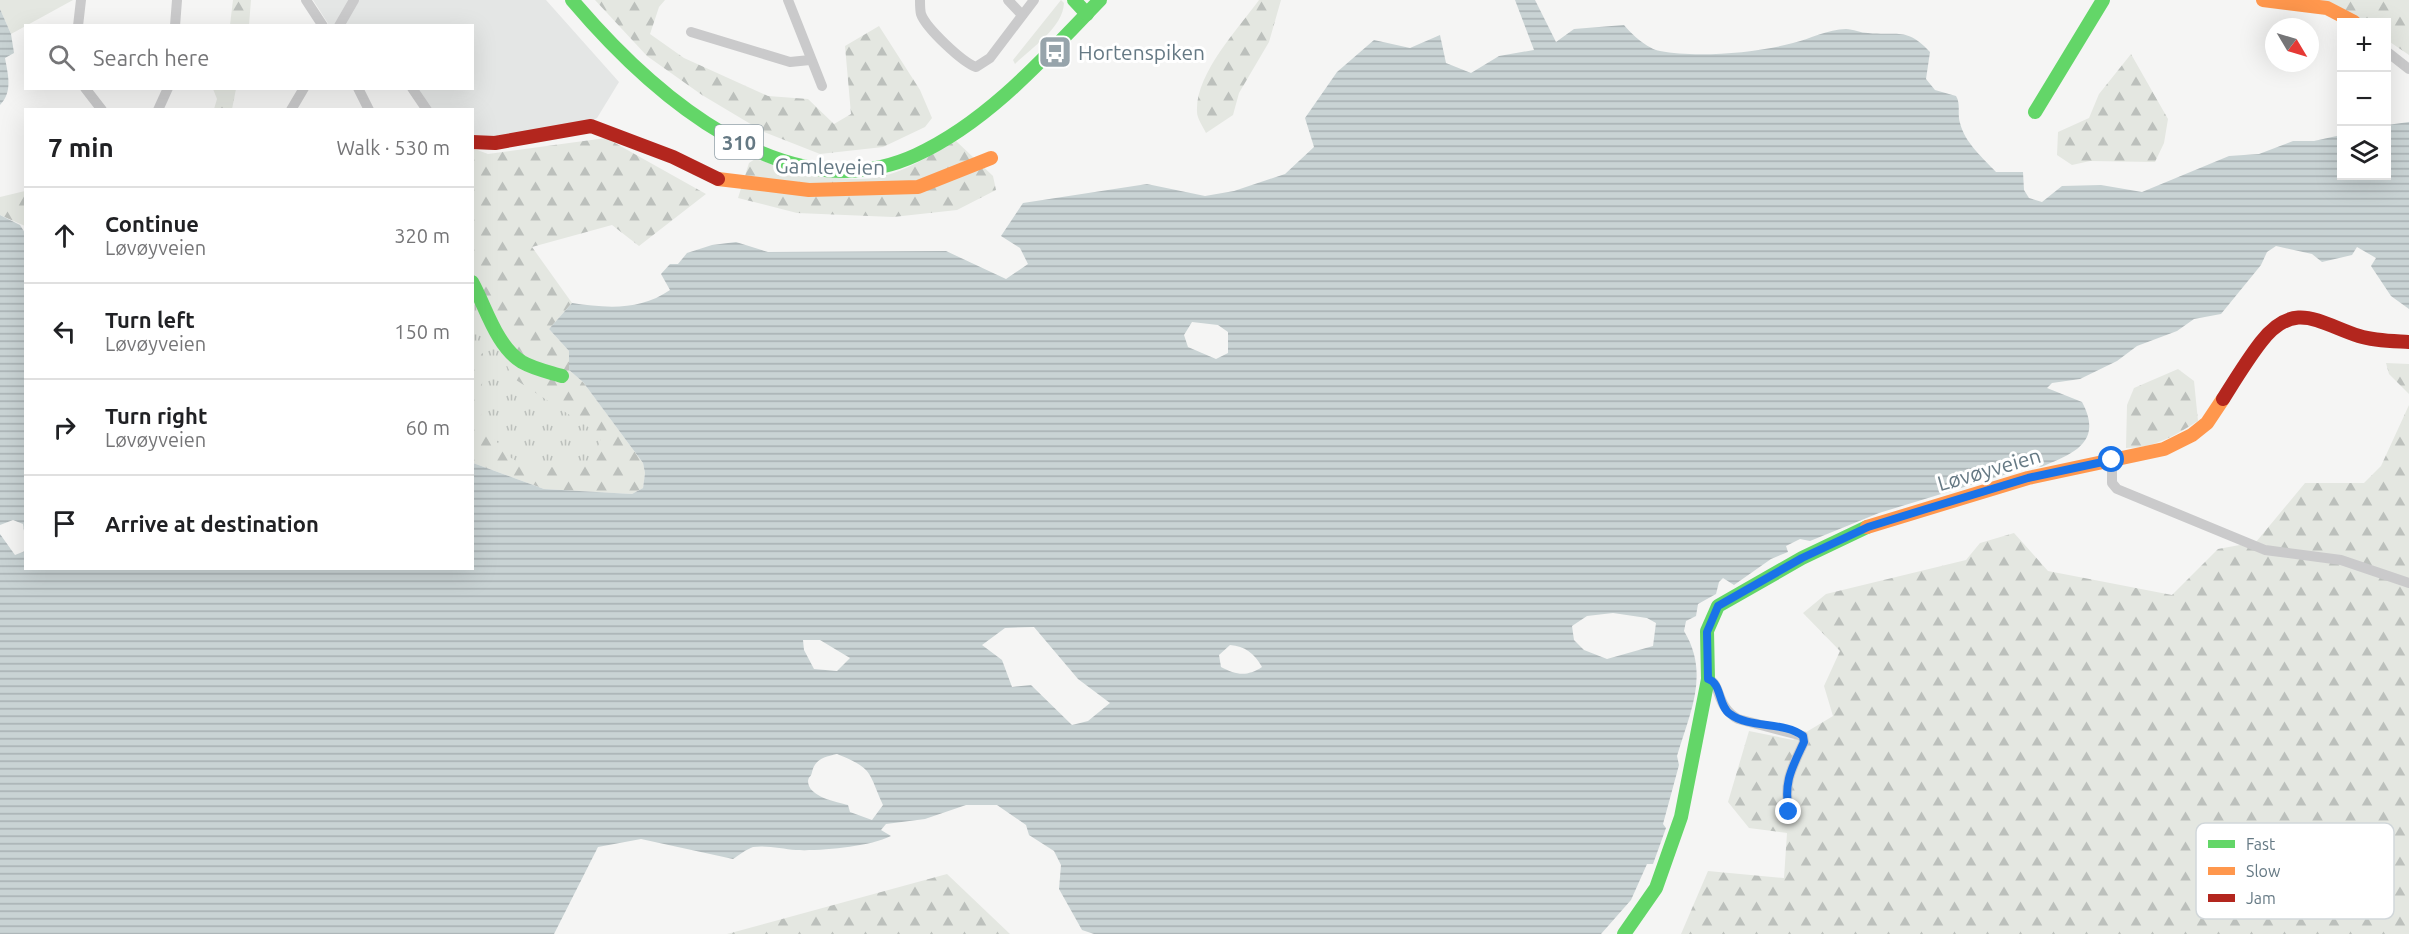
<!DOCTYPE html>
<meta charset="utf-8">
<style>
:root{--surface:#fff;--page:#f6f6f6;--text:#202124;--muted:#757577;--line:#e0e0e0}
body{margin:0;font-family:Ubuntu,sans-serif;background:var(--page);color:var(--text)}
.controls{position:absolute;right:18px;top:18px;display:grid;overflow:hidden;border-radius:0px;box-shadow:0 6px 24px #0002}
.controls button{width:54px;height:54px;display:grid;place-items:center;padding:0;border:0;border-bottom:2px solid var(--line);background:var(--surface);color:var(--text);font:30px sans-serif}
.compass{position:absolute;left:2265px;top:18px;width:54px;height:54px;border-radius:50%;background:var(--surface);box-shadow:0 6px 24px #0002;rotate:128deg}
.stop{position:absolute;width:18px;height:18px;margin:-14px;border:4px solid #1a73e8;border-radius:50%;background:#fff}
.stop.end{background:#1a73e8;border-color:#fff;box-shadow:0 2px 6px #0008}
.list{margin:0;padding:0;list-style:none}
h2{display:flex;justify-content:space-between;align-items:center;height:78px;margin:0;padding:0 24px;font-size:26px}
h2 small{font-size:20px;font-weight:400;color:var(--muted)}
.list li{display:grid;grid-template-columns:39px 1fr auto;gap:18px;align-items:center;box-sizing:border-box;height:96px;padding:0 24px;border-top:2px solid var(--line)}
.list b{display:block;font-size:22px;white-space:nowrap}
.list p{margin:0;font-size:20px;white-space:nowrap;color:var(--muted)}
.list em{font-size:20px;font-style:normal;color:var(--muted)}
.icon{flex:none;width:33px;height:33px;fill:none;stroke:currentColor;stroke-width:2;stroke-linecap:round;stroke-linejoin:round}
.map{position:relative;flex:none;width:2409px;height:934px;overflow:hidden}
.search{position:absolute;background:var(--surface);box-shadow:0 6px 24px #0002;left:24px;top:24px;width:450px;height:66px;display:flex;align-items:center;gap:15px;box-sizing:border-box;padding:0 21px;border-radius:0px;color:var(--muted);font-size:22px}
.panel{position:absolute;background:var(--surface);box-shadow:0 6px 24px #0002;left:24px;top:108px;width:450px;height:462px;border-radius:0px}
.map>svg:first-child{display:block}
</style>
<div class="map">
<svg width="2409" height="934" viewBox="0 0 2409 934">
<defs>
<pattern id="forest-firs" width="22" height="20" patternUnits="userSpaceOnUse" patternTransform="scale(1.5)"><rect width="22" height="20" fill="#e4e7e1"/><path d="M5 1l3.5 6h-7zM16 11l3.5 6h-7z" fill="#bcc0bc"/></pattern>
<pattern id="park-tufts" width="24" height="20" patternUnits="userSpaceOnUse" patternTransform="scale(1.5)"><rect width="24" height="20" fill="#e4e7e1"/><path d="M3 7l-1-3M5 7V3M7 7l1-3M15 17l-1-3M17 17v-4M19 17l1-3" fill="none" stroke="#bcc0bc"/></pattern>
<pattern id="water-rules" width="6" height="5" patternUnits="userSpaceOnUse" patternTransform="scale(1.5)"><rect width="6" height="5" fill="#c9d3d4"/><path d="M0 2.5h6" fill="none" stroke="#a7b0b2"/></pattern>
</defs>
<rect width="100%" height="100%" fill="#f5f5f4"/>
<path fill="#e4e6e5" d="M313 0H546L619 82 597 118 585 125 473 141 472 110 428 109 414 89 472 88V26L329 25Z"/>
<g fill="#e4e7e1">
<path d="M0 0H73L11 34 0 9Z"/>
<path d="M1061 0 1064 3C1063 28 1031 48 1015 64L1013 60Z"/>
</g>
<g fill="url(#forest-firs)">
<path d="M233 0H251L249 25H230Z"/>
<path d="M595 0H665L659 7 650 34 684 58 768 96 808 99 834 124 851 114 845 46 879 26 920 90 932 118 925 127 883 147 820 154 764 132 702 95 647 56Z"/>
<path d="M1259 0H1281L1269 42 1239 93 1233 115 1206 133C1203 127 1197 118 1197 112 1195 74 1238 29 1259 0Z"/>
<path d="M2299 0H2409V55L2387 40 2386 22H2362L2346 12Z"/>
<path d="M2131 54 2168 119 2164 143 2155 162 2090 161 2072 165 2057 155 2058 132 2089 118 2099 94Z"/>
<path d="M213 89H236L232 109H214L217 99Z"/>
<path d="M606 138 706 194 639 246 612 225 532 247 572 303 549 329 569 351V370L583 382 643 463 645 473 643 488 632 494 544 489 473 463 472 148 488 154Z"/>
<path d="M956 141 993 176 996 190 957 210 893 217 797 213 738 198 749 163 755 159C787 168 840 183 873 178 903 174 930 155 956 141Z"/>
<path d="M25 191V226L0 215V197Z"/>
<path d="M2386 363 2409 364V394L2389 374Z"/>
<path d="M2178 369 2194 381 2198 421C2174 436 2154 448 2126 448L2127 405 2134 388Z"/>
<path d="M2409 405V934H1681L1708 871 1784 878 1787 833 1749 828 1728 802 1749 731 1793 740 1833 716 1824 686 1840 651 1803 613 1826 594 1966 560 1980 543 2014 533 2048 571 2172 595 2218 549 2256 542 2305 483H2364L2381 466Z"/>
<path d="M947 874 1010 934H727Z"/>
</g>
<path fill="url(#park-tufts)" d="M472 294 513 378 602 436 592 462 574 468 524 466 508 456 493 437 481 418 483 354 473 340Z"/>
<g fill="url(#water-rules)" fill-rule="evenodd">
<path d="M1515 0H1535L1556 42 1574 29 1624 25C1631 34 1648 49 1660 51 1696 58 1757 53 1793 43 1810 39 1828 29 1846 29 1853 29 1861 33 1868 33 1899 36 1907 27 1930 52L1926 79 1935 90 1956 96C1961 104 1957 113 1960 123 1965 143 1983 158 1996 172H2023L2024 190 2029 198 2042 202 2062 186 2101 185 2142 192 2229 156 2259 154 2293 141H2314L2341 135 2342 176H2386L2387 125 2409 122V309L2391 296 2371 266 2376 258 2357 247 2352 255 2322 262 2312 254 2276 246 2267 252 2261 265 2221 314 2194 319 2177 331 2137 346 2117 361 2080 379 2052 383 2047 388 2082 402C2104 443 2072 454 2041 467L2029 462 2011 467 2010 473 1879 513 1810 541 1800 539 1786 546 1788 552 1771 559 1734 585 1723 578 1719 582 1716 594 1698 604 1696 616 1686 621 1684 631C1710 674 1690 712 1677 756L1679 765 1663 824 1666 828 1653 864H1647L1631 900 1601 934H1094L1082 930 1059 889 1061 865 1054 851 1029 835 1026 825 997 805H966L925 819 886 824 881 830 891 836C868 847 822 851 796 850 783 849 766 845 753 847 747 849 739 855 733 859L641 839 598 847 554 934H0V534L15 555 25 551 26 568H472L473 463 544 489 632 494 643 488 645 473 643 463 583 382 569 370V351L549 329 572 303C606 308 640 311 670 290L661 274 670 264H678L687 253 712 245 736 242 768 252 946 251 1006 279 1028 264 1020 248 1001 236 1023 203 1147 184 1205 196 1234 191 1285 174 1314 147 1305 118 1337 72 1374 40 1410 48 1440 35 1446 63 1471 73 1499 56 1534 50ZM1192 322 1218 325 1228 332V353L1216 359 1188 347 1184 335ZM1613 613 1647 618 1656 623 1653 646 1607 659 1584 650 1574 640 1572 626 1587 616ZM1034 627 1078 679 1110 703 1088 721 1072 725 1031 685 1012 687 1002 660 982 645 1005 628ZM803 640H820L850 658 837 671 814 669 804 650ZM1230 645C1245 646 1254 653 1262 667 1247 677 1236 675 1221 667L1219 655ZM837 754C874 769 868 772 883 805L872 820 850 812 848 805C837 802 808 797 808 781 809 775 811 778 812 772 815 759 824 757 837 754Z"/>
<path d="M0 9 11 34 14 53 5 58C8 75 13 92 0 105Z"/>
<path d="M0 215 20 225 25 233 24 531 23 524 13 520 0 525Z"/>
</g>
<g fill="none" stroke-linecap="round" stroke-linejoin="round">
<g stroke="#cacacb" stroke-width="10">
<path d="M306 0 323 26"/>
<path d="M788 0 822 86"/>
<path d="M920 0C920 5 920 10 921 14 926 28 962 62 976 67L990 58 1034 0"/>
<path d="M1008 0 1022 15"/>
<path d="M78 26 81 0"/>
<path d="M175 26 177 0"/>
<path d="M339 26 354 0"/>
<path d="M691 32 790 62 810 60"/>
<path d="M2386 51 2409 69"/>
<path d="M85 88 102 110"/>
<path d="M358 88 369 110"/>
<path d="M412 88 427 110"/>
<path d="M158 110 168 88"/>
<path d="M291 110 304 88"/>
<path d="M2112 460V483L2117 489 2265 550 2341 560 2409 583"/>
<path d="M1708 679C1722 684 1715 706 1738 719L1803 736 1804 742C1792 768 1783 782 1789 812"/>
</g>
<g stroke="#63d668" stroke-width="14">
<path d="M572 0C650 92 786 215 916 155 988 122 1046 56 1100 0"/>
<path d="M1074 0 1087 14"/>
<path d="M2035 112 2103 0"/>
<path d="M472 282C486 307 496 346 522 362 534 369 549 372 562 376"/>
<path d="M1624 934 1656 888 1681 817 1708 679 1707 631 1718 606 1802 558 1867 527"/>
</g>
<g stroke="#ff974d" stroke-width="14">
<path d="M2263 0 2327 8 2354 22"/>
<path d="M718 179 809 190 918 187 991 158"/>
<path d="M1867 527 2028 478 2164 449 2192 435 2207 423 2223 399"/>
</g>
<g stroke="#b3261e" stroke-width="14">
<path d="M472 142 495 143 591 126 673 157 718 179"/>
<path d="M2223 399C2235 380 2247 360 2261 342 2294 299 2319 323 2359 336 2375 341 2392 341 2409 342"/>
</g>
</g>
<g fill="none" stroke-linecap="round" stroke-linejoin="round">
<path stroke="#1a73e8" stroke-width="8" d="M1789 812C1783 782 1792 768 1804 742L1803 736C1784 721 1750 729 1730 714 1718 706 1722 683 1708 679L1707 632 1718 606 1802 558 1868 527 1926 509 2028 478 2112 460"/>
</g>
<defs>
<symbol id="bus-square" viewBox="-11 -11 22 22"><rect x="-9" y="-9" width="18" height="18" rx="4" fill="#97a4ab" stroke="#fff"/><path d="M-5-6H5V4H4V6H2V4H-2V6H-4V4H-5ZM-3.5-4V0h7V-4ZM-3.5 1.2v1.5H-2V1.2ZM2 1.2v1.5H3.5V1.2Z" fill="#fff"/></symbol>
</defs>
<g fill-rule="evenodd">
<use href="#bus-square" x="1036" y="33" width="38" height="38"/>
</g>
<g text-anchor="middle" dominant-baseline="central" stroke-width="6" stroke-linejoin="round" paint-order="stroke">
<rect fill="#fff" stroke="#93a1a9" stroke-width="1.5" x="715" y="125" width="48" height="34" rx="4.5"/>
<g font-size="20" font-weight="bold" fill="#657984">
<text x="739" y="142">310</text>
</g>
<g font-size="21" fill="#657984" stroke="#fff" text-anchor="start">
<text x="1078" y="52">Hortenspiken</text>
</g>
<g font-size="21" fill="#657984" stroke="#fff">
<text transform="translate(830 166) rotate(1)">Gamleveien</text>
<text transform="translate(1989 469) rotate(-16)">Løvøyveien</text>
</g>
</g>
<rect x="2196" y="823" width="198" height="96" rx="9" fill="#fff" stroke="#d1d7da" stroke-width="1.5"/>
<rect x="2208" y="840" width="27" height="8" fill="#63d668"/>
<rect x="2208" y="867" width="27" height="8" fill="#ff974d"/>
<rect x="2208" y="894" width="27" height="8" fill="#b3261e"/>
<g font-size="16" fill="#657984">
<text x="2246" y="850">Fast</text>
<text x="2246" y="877">Slow</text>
<text x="2246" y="904">Jam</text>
</g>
</svg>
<div class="controls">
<button>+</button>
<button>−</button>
<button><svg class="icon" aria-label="layers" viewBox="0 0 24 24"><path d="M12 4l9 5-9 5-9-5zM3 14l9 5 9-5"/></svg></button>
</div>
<svg class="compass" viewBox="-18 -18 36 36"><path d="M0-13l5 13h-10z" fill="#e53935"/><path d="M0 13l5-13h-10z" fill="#757577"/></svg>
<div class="stop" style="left:2112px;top:460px"></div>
<div class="stop end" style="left:1789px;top:812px"></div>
<div class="search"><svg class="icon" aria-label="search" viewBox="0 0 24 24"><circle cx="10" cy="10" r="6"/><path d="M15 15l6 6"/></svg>Search here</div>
<section class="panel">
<h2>7 min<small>Walk · 530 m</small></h2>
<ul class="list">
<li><svg class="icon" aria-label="ahead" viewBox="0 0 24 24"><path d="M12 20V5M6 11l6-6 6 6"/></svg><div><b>Continue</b><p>Løvøyveien</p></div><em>320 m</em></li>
<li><svg class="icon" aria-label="left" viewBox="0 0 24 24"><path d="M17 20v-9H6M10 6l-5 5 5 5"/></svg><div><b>Turn left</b><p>Løvøyveien</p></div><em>150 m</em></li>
<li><svg class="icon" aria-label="right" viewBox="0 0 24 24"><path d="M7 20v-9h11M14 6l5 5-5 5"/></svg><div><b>Turn right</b><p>Løvøyveien</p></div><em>60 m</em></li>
<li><svg class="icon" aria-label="arrive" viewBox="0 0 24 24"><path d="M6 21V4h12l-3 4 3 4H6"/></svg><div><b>Arrive at destination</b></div></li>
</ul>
</section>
</div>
